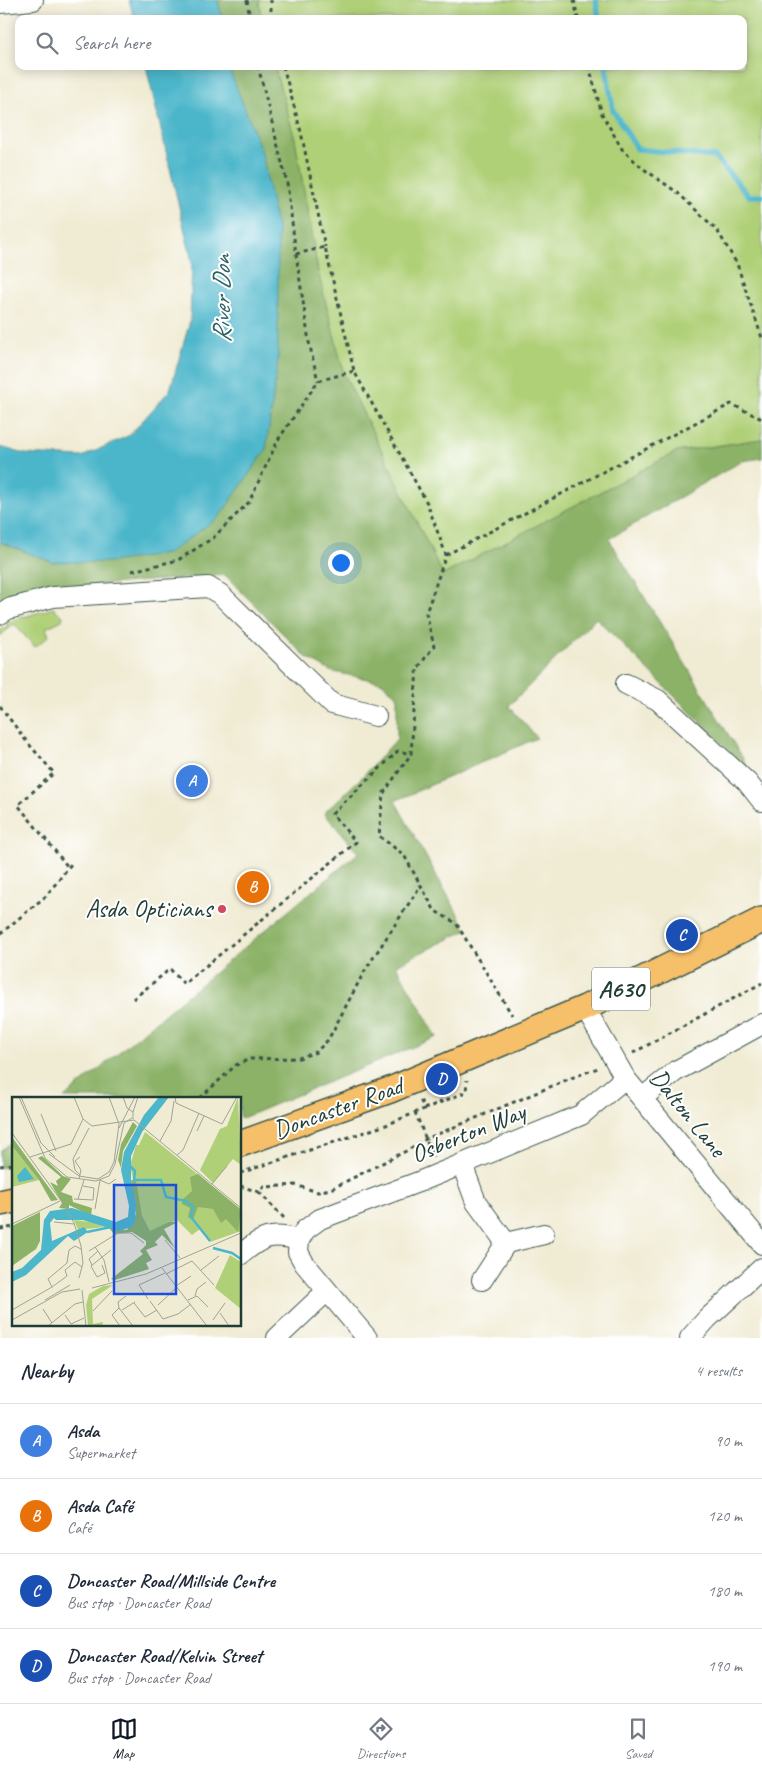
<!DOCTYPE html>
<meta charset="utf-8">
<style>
:root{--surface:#fff;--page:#f6f6f7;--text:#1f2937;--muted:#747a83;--line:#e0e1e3;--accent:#111827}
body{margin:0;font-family:Caveat,sans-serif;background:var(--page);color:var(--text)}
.you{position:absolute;left:340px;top:562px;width:18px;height:18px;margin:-12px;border:4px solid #fff;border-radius:50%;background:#1a73e8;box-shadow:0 0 0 8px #1a73e833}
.badge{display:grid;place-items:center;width:32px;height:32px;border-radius:50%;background:var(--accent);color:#fff;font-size:16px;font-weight:700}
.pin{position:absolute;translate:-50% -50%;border:2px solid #fff;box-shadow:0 1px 5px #0006}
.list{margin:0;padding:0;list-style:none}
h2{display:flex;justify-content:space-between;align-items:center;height:65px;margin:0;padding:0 20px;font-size:21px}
h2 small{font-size:16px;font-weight:400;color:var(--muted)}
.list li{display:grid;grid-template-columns:32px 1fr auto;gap:15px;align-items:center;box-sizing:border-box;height:75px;padding:0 20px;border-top:1px solid var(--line)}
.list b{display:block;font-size:19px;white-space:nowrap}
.list p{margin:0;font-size:16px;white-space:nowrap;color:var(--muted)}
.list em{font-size:16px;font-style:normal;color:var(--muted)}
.icon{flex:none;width:28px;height:28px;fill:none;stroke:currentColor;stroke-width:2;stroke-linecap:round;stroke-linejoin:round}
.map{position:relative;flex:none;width:762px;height:1338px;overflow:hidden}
.search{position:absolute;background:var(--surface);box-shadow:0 2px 12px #0003;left:15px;right:15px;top:15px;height:55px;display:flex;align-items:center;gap:12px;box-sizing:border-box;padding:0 18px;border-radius:10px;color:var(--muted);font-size:19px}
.sheet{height:365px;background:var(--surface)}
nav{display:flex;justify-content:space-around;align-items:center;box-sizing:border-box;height:70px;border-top:1px solid var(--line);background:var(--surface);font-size:14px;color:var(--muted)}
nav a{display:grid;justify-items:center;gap:2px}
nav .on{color:var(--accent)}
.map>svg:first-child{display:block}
</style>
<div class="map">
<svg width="762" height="1338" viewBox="0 0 762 1338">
<rect width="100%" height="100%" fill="#fff"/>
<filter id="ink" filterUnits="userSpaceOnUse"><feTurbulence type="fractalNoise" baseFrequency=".02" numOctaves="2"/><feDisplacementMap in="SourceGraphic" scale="10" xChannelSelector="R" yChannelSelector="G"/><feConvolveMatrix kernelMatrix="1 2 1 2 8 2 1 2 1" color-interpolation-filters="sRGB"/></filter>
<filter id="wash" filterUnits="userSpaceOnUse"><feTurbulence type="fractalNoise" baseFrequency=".0096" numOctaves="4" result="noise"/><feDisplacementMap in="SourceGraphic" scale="20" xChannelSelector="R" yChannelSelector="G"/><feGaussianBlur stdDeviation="1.12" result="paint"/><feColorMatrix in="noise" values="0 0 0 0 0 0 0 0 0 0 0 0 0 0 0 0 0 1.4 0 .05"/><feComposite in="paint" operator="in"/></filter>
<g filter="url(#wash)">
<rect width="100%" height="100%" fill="#f0ebd3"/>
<g fill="#b0d078" stroke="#688656">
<path d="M259 0H762V439L676 452 443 575 344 374 318 272 295 139 274 66H743V19H261Z"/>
<path d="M53 608 63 616 62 620 46 628 49 636 35 647 14 624 0 636V629L7 627V622Z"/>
</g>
<g fill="#8cb268" stroke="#56784e">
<path d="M218 0H259L261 19H222Z"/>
<path d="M229 66H274L295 139 318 272 344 374 443 575 676 452 762 439V458L742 461 609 539 753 775 596 618 509 706 537 738 395 801 467 930 396 965 437 1037 240 1119V1098H64L358 853 324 813 361 778 397 739V695L381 682 330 671 306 657 225 575 46 589 0 602V542L52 562 278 360Z"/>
<path d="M14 1140V1170L0 1167V1151Z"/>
</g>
<g fill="#4cb6ca" stroke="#367a7f">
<path d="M129 0H218L222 19H134Z"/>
<path d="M146 66H229L231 73 262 153 278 234V360L266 450 219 517 167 554 110 562H52L0 542V447L25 454 82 457 130 435 170 390 190 321 192 262Z"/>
</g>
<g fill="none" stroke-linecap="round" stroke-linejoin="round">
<g stroke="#4cb6ca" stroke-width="5.5">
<path d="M596 0 599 19"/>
<path d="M606 66 613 110 637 149 715 157 749 196H762"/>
</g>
</g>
</g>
<g filter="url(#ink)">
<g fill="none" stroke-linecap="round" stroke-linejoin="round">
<defs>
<g id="minor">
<path d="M0 3 33 0"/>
<path d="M0 614 8 609 53 597 208 587 220 594 332 704 376 716"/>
<path d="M626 684 658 700 747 782 762 801"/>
<path d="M585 1008 625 1078 762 1244"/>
<path d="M642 1098 676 1071 762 1024"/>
<path d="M462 1164 476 1202 506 1243"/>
<path d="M240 1255C262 1237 270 1232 299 1240"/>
<path d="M482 1280 506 1243 544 1234"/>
<path d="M277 1338 327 1291"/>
<path d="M367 1338 304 1263 298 1252 299 1240 305 1230 320 1219 421 1181 581 1115 625 1078"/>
<path d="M690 1338 707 1319 762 1268"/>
</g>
<g id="major">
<path d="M240 1144 390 1090 585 1008 762 920"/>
<path d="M0 1203 14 1200"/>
</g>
</defs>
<use href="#minor" stroke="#3e574c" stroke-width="22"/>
<use href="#major" stroke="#3e574c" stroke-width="28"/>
<g stroke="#3e574c" stroke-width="3" stroke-dasharray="4 4" stroke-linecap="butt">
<path d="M247 0 250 19"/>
<path d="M574 0 578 19"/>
<path d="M271 19V0"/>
<path d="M258 66 287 183 296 254 309 342 318 381"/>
<path d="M283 66 301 132 325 247"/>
<path d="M589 66 602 114 622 149 641 167 678 193 717 230 737 264 762 338"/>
<path d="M296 254 325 247 354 371"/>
<path d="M446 555 731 404 762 419"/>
<path d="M132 571 178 560 213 538 249 502 278 440 318 381 354 371 427 503 446 555 426 613 434 646 417 669 411 754 383 794 379 836 404 855 435 911 456 923 512 1015"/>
<path d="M0 706 27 742 54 773 18 805 68 867"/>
<path d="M0 934 46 896 71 864"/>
<path d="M133 999 170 969 184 984 356 842 332 814 398 751 411 754"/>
<path d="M633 1053 762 983"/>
<path d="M200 1098 236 1065 250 1059 299 1058 316 1052 328 1040 364 972 421 885"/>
<path d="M424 1109 466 1092 467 1080"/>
<path d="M415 1112 433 1157"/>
<path d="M0 1166 14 1164"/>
<path d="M240 1173 386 1125 424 1109 420 1099"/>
<path d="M240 1186 259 1192 264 1187 295 1185 318 1192 333 1188 406 1151 426 1139 576 1076 598 1068"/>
<path d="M259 1192 284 1218"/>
<path d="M0 1229 14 1227"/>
</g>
<use href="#minor" stroke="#fff" stroke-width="20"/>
<use href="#major" stroke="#f6c06b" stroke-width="25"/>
</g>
</g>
<circle fill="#d1495b" stroke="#fff" stroke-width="2" cx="222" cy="909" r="5"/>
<g text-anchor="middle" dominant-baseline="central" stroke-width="4" stroke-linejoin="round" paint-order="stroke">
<rect fill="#fff" stroke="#627771" stroke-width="1" x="592" y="967.5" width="58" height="43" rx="4"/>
<g font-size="24" font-weight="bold" fill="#1f3d34">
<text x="621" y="989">A630</text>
</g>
<g font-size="25" fill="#1f3d34" stroke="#fff" text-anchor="end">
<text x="212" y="909">Asda Opticians</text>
</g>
<g font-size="25" fill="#1f3d34" stroke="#fff">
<text transform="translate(338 1108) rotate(-20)">Doncaster Road</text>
<text transform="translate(688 1113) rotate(51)">Dalton Lane</text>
<text transform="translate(468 1133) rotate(-22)">Osberton Way</text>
</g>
<g font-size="26" font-style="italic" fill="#2c6161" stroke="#fff">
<text transform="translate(221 299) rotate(-90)">River Don</text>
</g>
</g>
<g transform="translate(12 1097)">
<rect width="229" height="229" fill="#f0ebd3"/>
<path d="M226 0 229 68 221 62 201 86 188 73 208 32 215 29ZM133 35 229 112V134L198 145 188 132 180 138 165 123 138 135 130 118 118 69 124 48H127ZM0 49 27 83 0 90ZM62 123 79 125 92 130 66 133ZM218 158 229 165V212L203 191ZM101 188 80 202 81 227 91 225 90 229H76L74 208 77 197 91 189Z" fill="#b0d078"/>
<path d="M121 25 125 29 111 54 109 71 106 63 109 47ZM0 40 46 103 39 104 27 83 0 49ZM30 59 51 79 59 82 49 95 60 99 61 105 80 111 79 119 57 108V112L47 111 50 106 38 85 46 89 44 84 49 80 26 61ZM186 77 229 113 226 135 214 122 209 126 201 112 186 110 181 123 176 120 178 111 170 107V103L180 94 178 80ZM119 83 124 84 130 118 138 134 157 125H166L152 132 163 151 150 138 143 145 146 148 134 153 140 163 134 166 137 172 103 183 99 182 131 157 128 154 134 148V144L120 135 102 137 97 131 115 133 124 117ZM28 115V144L24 152 0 169V129Z" fill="#8cb268"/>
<path d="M147 0H157L130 35 119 59V83L124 107 123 124 120 130 106 134 71 123H44L42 121 38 126 40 144 72 130 76 135 62 144 56 139 14 178 0 185V175L10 171 29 153 32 123 38 114 60 111 104 125 116 120 117 109 109 73 112 55 132 18ZM13 70 22 82 7 85 5 79Z" fill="#4cb6ca"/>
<path fill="none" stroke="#4cb6ca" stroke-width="2.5" d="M118 69 123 74 122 83H149L154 100 174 104 181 110 179 120 198 144M75 135 99 130M201 151 220 156 229 162"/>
<path fill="none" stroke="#9ca593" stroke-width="1" d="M7 0 33 61 55 80 84 84 97 79 103 67 112 26 120 21M9 0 29 46 43 60M62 0 71 22M111 0 115 11 121 15V22M163 0 164 6 210 27 225 0M121 15 126 0M29 17 44 54M107 31 123 0M185 34 192 19M0 36 50 105 62 126 69 149 71 166 67 181M148 44 159 24 162 4M37 57 67 79 86 82 97 75 102 65 107 27 97 0M165 58 171 53 187 16M18 60 59 47 71 22 80 29 122 23 229 111M68 78 63 73 61 62 77 31M67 82 69 73 63 64 68 60M200 87 215 69M62 102 81 103 82 91 71 89M66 102 72 83M83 112 88 83 97 87 104 82M42 125 62 127M0 127 48 104M153 143 168 161M83 150 92 163 97 185M77 154 106 136H119L132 146M80 168 77 162 86 154M90 168 93 176 85 180 79 169 99 153M150 171 195 229M189 173 207 159M154 177 180 164 202 188M164 189 179 179M40 190 55 179 53 173 63 165 70 170M80 191 134 177 229 136M70 193 74 229M183 199 185 192 194 185M136 202 127 188 153 176M33 203 58 188M176 203 185 199 196 210M138 204 151 222M122 206 133 220 145 213M146 208 165 190M107 211 106 205 114 199M31 212 40 226M0 213 40 190 36 182 55 166 57 153 63 149 69 152M110 213 123 205M81 214 100 194M208 216 217 229M53 218 59 227 72 221M151 222 166 217 179 207M0 223 50 195 68 192M201 223 213 206M36 229 63 207 71 205M108 229 100 218 107 211 121 229"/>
<path fill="#1d4ed8" fill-opacity="0.15" stroke="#1d4ed8" stroke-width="2.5" d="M102 88H164V197H102Z"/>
<rect width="229" height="229" fill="none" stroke="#1f3d34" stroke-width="2.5"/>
</g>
</svg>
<div class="you"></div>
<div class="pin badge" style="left:192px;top:781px;background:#3f7fe0">A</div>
<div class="pin badge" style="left:253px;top:887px;background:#e8710a">B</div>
<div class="pin badge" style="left:682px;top:935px;background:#1a4fb4">C</div>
<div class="pin badge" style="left:442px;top:1079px;background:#1a4fb4">D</div>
<div class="search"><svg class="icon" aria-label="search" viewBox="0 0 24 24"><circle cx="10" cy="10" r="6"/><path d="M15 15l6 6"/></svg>Search here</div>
</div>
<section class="sheet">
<h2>Nearby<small>4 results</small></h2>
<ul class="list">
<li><span class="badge" style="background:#3f7fe0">A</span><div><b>Asda</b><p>Supermarket</p></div><em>90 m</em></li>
<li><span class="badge" style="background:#e8710a">B</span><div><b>Asda Café</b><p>Café</p></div><em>120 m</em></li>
<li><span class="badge" style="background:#1a4fb4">C</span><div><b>Doncaster Road/Millside Centre</b><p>Bus stop · Doncaster Road</p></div><em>180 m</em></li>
<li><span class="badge" style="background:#1a4fb4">D</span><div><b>Doncaster Road/Kelvin Street</b><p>Bus stop · Doncaster Road</p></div><em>190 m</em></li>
</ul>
</section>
<nav>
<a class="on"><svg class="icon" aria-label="map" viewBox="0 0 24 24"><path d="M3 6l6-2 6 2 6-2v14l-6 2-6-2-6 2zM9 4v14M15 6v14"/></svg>Map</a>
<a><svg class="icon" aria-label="directions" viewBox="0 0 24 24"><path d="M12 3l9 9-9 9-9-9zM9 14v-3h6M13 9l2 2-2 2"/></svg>Directions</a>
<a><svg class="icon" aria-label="saved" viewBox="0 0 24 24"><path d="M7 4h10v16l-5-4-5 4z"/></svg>Saved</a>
</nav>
